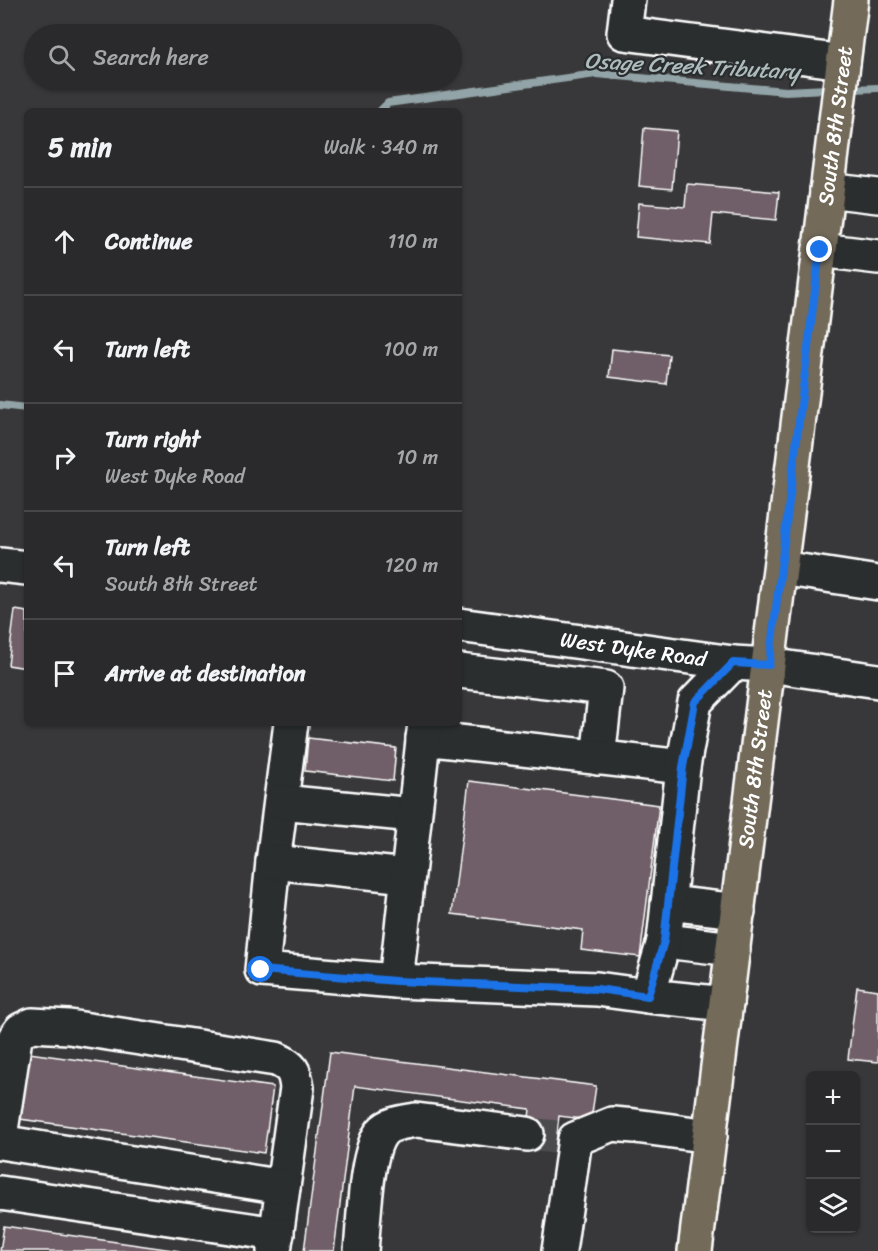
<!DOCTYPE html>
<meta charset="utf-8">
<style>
:root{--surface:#2a292b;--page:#323133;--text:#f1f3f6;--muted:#a5a6a9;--line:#464547}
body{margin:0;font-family:Sriracha,sans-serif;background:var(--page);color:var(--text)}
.controls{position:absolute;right:18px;bottom:18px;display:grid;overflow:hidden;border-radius:9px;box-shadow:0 2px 4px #0004}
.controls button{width:54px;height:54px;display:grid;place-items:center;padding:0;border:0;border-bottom:2px solid var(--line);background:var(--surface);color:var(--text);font:30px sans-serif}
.stop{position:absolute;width:18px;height:18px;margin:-14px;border:4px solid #1a73e8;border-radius:50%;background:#fff}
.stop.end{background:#1a73e8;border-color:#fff;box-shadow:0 2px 6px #0008}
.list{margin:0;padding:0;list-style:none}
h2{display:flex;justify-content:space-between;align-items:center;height:78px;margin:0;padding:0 24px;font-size:26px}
h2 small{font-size:20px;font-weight:400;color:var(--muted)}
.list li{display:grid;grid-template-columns:39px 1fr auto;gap:18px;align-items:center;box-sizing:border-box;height:108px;padding:0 24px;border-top:2px solid var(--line)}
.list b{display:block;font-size:22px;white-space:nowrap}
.list p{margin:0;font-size:20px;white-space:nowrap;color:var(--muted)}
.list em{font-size:20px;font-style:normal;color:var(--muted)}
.icon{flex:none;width:33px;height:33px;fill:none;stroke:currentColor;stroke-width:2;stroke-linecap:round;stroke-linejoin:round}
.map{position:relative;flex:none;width:878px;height:1251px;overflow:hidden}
.search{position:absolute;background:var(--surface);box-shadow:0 2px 4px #0004;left:24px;top:24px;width:438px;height:66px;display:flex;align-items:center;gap:15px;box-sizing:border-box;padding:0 21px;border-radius:33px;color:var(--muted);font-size:22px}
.panel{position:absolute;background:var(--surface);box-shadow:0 2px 4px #0004;left:24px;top:108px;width:438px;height:618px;border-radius:9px}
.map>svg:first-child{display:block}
</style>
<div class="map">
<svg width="878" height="1251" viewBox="0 0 878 1251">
<rect width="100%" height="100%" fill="#383739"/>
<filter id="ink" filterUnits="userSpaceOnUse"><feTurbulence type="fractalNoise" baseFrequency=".0167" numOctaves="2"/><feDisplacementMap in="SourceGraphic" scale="12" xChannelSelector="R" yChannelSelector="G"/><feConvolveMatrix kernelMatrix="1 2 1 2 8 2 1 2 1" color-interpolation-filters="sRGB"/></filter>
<g filter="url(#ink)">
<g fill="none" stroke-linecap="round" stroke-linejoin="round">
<g stroke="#92a4a7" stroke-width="8">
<path d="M853 89 878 88"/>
<path d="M380 111 388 103 596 74 786 91 827 89"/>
<path d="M0 405 27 408"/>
</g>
</g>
<g fill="#705e67" stroke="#fff" stroke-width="1.5">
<path d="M644 128 677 131 672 189 639 186Z"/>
<path d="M687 184 779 192 776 220 713 214 710 244 636 237 639 203 685 207Z"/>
<path d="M612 349 669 355 666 384 609 377Z"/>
<path d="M15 610 27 612V668L8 665Z"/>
<path d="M308 738 396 748 393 781 305 771Z"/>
<path d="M469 781 659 805 640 957 581 950 583 930 452 914Z"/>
<path d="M857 987 878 990V1062L848 1059Z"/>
<path d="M330 1052 596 1086 591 1120 559 1116 555 1147 526 1144 530 1109 355 1086 334 1251H304Z"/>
<path d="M29 1053 273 1087 264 1153 20 1119Z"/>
<path d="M4 1226 180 1251H0Z"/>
</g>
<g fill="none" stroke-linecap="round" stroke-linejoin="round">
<path stroke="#4c4b4d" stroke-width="33" stroke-dasharray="33 16" stroke-linecap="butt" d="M527 1134 556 1137"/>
<defs>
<g id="minor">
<path d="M628 0 624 33 843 62"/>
<path d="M827 190 878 196"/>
<path d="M820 250 878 257"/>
<path d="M0 565 27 568"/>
<path d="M781 568 878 583"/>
<path id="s1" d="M459 625 733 663 769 665 878 681"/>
<path d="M459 671 606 688 598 758"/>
<path d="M291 723 273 862 262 970 396 981 597 989 648 996"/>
<path d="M423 738 683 767"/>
<path d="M281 802 414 815"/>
<path d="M273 862 407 876"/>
<path d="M668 903 738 911"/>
<path d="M664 941 733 949"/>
<path d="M396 981 425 723"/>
<path d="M726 1004 648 996 664 941 683 767 695 702 733 663"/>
<path d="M0 1137 15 1038 21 1030 32 1025 69 1027 276 1059C292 1066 295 1071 297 1088L274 1251"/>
<path d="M0 1142 283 1187"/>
<path d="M0 1193 277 1234"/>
<path d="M361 1251C364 1223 365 1152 382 1132 389 1123 406 1122 416 1120L527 1134"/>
<path d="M559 1251 575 1139 612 1124 635 1126 710 1136"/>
</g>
<g id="major">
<path id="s2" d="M695 1251 851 0"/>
</g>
</defs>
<use href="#minor" stroke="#fff" stroke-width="38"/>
<use href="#major" stroke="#fff" stroke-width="38"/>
<use href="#minor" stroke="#2a2d2e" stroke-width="33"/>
<use href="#major" stroke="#736b5a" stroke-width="33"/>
</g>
</g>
<g fill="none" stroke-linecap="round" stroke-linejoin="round" filter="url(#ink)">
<path stroke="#1a73e8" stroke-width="8" d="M261 970 396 981 597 989 648 996 664 941 683 767 695 702 733 663 769 665 820 250"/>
</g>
<g text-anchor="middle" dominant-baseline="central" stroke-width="4.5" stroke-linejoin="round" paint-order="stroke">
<g font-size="21" fill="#fff" stroke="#2a2d2e">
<text stroke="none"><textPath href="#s2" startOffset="1134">South 8th Street</textPath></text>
<text stroke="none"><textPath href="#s1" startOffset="176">West Dyke Road</textPath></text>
<text stroke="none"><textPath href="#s2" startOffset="486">South 8th Street</textPath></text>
</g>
<g font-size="22" font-style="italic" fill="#aebbbd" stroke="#2a2d2e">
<text transform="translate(692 66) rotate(3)">Osage Creek Tributary</text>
</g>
</g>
</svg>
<div class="controls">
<button>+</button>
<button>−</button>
<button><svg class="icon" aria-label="layers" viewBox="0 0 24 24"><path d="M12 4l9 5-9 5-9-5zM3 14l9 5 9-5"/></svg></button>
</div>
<div class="stop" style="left:261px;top:970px"></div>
<div class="stop end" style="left:820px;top:250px"></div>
<div class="search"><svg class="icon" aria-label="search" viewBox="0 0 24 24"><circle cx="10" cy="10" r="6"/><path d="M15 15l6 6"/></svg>Search here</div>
<section class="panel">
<h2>5 min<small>Walk · 340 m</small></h2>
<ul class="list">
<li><svg class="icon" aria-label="ahead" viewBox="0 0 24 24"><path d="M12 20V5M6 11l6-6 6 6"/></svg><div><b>Continue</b></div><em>110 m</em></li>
<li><svg class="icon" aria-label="left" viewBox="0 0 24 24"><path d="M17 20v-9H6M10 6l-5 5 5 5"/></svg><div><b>Turn left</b></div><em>100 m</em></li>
<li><svg class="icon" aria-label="right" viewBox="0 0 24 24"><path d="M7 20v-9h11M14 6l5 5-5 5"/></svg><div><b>Turn right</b><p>West Dyke Road</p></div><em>10 m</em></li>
<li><svg class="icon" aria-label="left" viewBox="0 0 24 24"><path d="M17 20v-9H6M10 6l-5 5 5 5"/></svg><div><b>Turn left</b><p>South 8th Street</p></div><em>120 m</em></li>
<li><svg class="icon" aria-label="arrive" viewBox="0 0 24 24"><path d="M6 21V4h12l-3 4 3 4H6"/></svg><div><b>Arrive at destination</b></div></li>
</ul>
</section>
</div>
